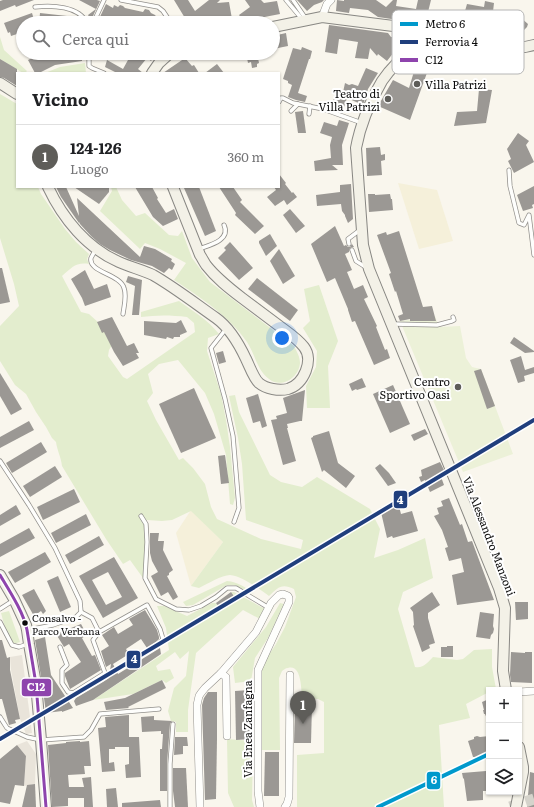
<!DOCTYPE html>
<html lang="it">
<meta charset="utf-8">
<style>
:root{--surface:#fff;--page:#f6f6f6;--text:#202124;--muted:#757577;--line:#e0e0e0;--accent:#5e5d59}
body{margin:0;font-family:Literata,serif;background:var(--page);color:var(--text)}
.controls{position:absolute;right:12px;bottom:12px;display:grid;overflow:hidden;border-radius:0px;box-shadow:0 1px 3px #0004}
.controls button{width:36px;height:36px;display:grid;place-items:center;padding:0;border:0;border-bottom:1px solid var(--line);background:var(--surface);color:var(--text);font:20px sans-serif}
.you{position:absolute;left:282px;top:338px;width:14px;height:14px;margin:-10px;border:3px solid #fff;border-radius:50%;background:#1a73e8;box-shadow:0 0 0 6px #1a73e833}
.badge{display:grid;place-items:center;width:26px;height:26px;border-radius:50%;background:var(--accent);color:#fff;font-size:13px;font-weight:700}
.pin{position:absolute;translate:-50% -33px;filter:drop-shadow(0 1px 2px #0008)}
.pin::after{content:'';position:absolute;top:21px;width:14px;height:12px;background:inherit;clip-path:polygon(0 0,100% 0,50% 100%)}
.list{margin:0;padding:0;list-style:none}
h2{display:flex;justify-content:space-between;align-items:center;height:52px;margin:0;padding:0 16px;font-size:17px}
h2 small{font-size:13px;font-weight:400;color:var(--muted)}
.list li{display:grid;grid-template-columns:26px 1fr auto;gap:12px;align-items:center;box-sizing:border-box;height:64px;padding:0 16px;border-top:1px solid var(--line)}
.list b{display:block;font-size:15px;white-space:nowrap}
.list p{margin:0;font-size:13px;white-space:nowrap;color:var(--muted)}
.list em{font-size:13px;font-style:normal;color:var(--muted)}
.icon{flex:none;width:22px;height:22px;fill:none;stroke:currentColor;stroke-width:2;stroke-linecap:round;stroke-linejoin:round}
.map{position:relative;flex:none;width:534px;height:807px;overflow:hidden}
.search{position:absolute;background:var(--surface);box-shadow:0 1px 3px #0004;left:16px;top:16px;width:264px;height:44px;display:flex;align-items:center;gap:10px;box-sizing:border-box;padding:0 14px;border-radius:22px;color:var(--muted);font-size:15px}
.panel{position:absolute;background:var(--surface);box-shadow:0 1px 3px #0004;left:16px;top:72px;width:264px;height:116px;border-radius:0px}
.map>svg:first-child{display:block}
</style>
<div class="map">
<svg width="534" height="807" viewBox="0 0 534 807">
<rect width="100%" height="100%" fill="#f9f6ed"/>
<g fill="#f5f0da">
<path d="M398 183 437 190 453 241 419 249Z"/>
<path d="M191 510 223 542 191 586 176 533Z"/>
</g>
<g fill="#e3edce">
<path d="M0 37 4 50 27 71 25 73H23L0 59Z"/>
<path d="M85 63 86 73H45L60 67Z"/>
<path d="M0 94 17 104V187H38L41 194 65 229 76 242 89 254 87 259 89 264C75 262 72 268 62 276L81 312 89 314 99 323 112 345 109 350 108 356 123 377 127 379 195 332 194 323 187 317C171 315 156 315 141 317V312L179 301C193 311 208 320 219 334L208 338 207 351 221 394 226 420 230 447 235 498 233 505 230 504 226 455 214 414 205 393 178 360 159 364 148 374 153 393 147 401 156 420 179 460 183 458 193 468 205 484 211 507 217 519 261 539 301 549 303 540 246 520 242 464 238 438 229 396 235 395 239 412 270 475 281 482 302 487 317 477 370 509 380 529 374 558 398 550 425 538 433 578 403 592 398 609 415 667C423 669 428 662 433 657L457 660 463 659 474 650 492 649V667L496 689 493 690H489V692L466 704 470 718 439 725 444 807H297V755L324 753V702L318 699 302 698C301 690 302 664 288 668 285 668 284 670 282 671L279 678 280 750H259V670L276 644 285 627 296 597 294 589C281 583 278 588 269 596 259 589 242 576 230 575 222 575 207 584 199 588L191 586 223 542 191 511 172 520 162 521 147 520V546L143 578 130 560 123 564 106 539 62 466C61 457 57 450 56 442L52 438 46 427 36 412 26 394 15 385 0 361V326L19 306 14 284 0 238Z"/>
<path d="M111 187H116L122 200 136 216 145 213 169 235 178 236 182 231 192 258 210 282 294 346C297 352 300 357 300 363 299 378 281 389 269 379 257 370 255 354 247 342 228 315 201 298 174 280L186 263 160 249 145 243 140 249 100 211 112 191Z"/>
<path d="M319 285 338 341 328 366 330 408H307L306 386 316 367 317 351 303 328 310 321 304 289Z"/>
<path d="M227 581C238 582 245 587 254 594L234 585H227L193 605 186 606 183 602Z"/>
<path d="M231 592H234L265 609 260 619 243 610 196 653 188 710V732H176V722L171 721 168 711 174 688 186 676 189 651 180 659 175 652 156 666 158 671 170 669 174 678 166 683 162 680 133 694 93 700 169 650 166 628 157 606H164L187 616 212 603H216L221 609 235 598Z"/>
<path d="M280 603 284 604 268 638 255 658 251 681 235 683 233 667 266 627Z"/>
<path d="M9 611 20 642 13 644 5 628 1 613Z"/>
<path d="M227 739 253 741 252 800 254 807H234L228 793Z"/>
</g>
<path fill="#ecf1d8" d="M435 316 439 327 460 326 466 358 472 367 481 369 513 454 463 472 400 321Z"/>
<g fill="#e9e4da">
<path d="M22 655 32 733 26 734 20 719 11 670 10 657Z"/>
<path d="M27 741 36 754 35 784 24 786 26 756 17 745Z"/>
</g>
<g fill="#9b9894" fill-rule="evenodd">
<path d="M3 0H34L16 7 15 5 0 11V1Z"/>
<path d="M79 0H97L100 1 93 16V19L95 20 99 19 106 4 113 8 114 5 118 7 120 5 123 6 125 8 143 12 145 9 149 10 151 13 155 15 161 23H93L88 15 96 9Z"/>
<path d="M174 0H188L195 11 209 0H220L217 3 229 2 232 19 217 23V20L199 23H188Z"/>
<path d="M245 0H261L264 3 277 1 280 14 254 19 249 23H245L239 15 250 7Z"/>
<path d="M297 0H324L322 2 314 5 307 11Z"/>
<path d="M337 0 344 1V0H376L386 7 393 0H397L396 6 416 9 418 0H431L425 24 378 17 368 10 350 8 349 13 336 11Z"/>
<path d="M485 1 494 3 492 20 505 22 517 11 521 15 520 17 528 24 527 27 518 36 514 31 507 35 490 32V35L439 26 455 10 465 11 467 4 484 7Z"/>
<path d="M32 13 35 23H23V32L11 36 10 32 8 33 4 23Z"/>
<path d="M40 13 67 16 71 23H39Z"/>
<path d="M329 25 388 33 391 37H393L396 46V47L394 48V52L387 61 378 54 377 56 370 48 368 59 355 58 358 42 339 39 337 54 325 52Z"/>
<path d="M286 33 288 46 273 49V36Z"/>
<path d="M302 47 312 51 310 59H309L298 93 307 96 305 102 296 100 288 97 292 85 288 83V81L283 79 293 48 301 50Z"/>
<path d="M42 53H82V61L55 65 39 73H35L28 60Z"/>
<path d="M120 53H157L151 61 147 58 138 69 143 73H117L105 67 107 60 123 69 128 60 133 58Z"/>
<path d="M208 53H243V56L219 60Z"/>
<path d="M246 53H257L259 63 257 64V67L252 68 251 62 248 63Z"/>
<path d="M419 55 432 59 410 120 378 106 393 80 409 88Z"/>
<path d="M185 58 192 66 194 65 199 73H163Z"/>
<path d="M0 59 17 69V86L4 78 0 77Z"/>
<path d="M217 64 224 73H205Z"/>
<path d="M366 68 378 73 368 89 363 105 347 98 343 110 331 105 336 94 342 97 345 83 349 85 352 84 358 86Z"/>
<path d="M479 89 492 90 486 123 454 126 457 112 477 111Z"/>
<path d="M303 111 306 133H298L295 112Z"/>
<path d="M339 120 349 123 342 145 343 165H332L338 170 315 171 314 161 331 158 330 145 332 137 320 133 324 122 337 126Z"/>
<path d="M518 133 529 141 526 145 534 162 514 173 508 161 511 159 507 149Z"/>
<path d="M380 147 381 155 385 154V160L381 161 382 175 367 176 366 148Z"/>
<path d="M279 174 286 183 285 184 292 193 293 192 297 197 287 205 284 200 275 206 267 197 276 190 274 187H279Z"/>
<path d="M351 184 353 219 348 223 345 216V215L342 211 341 204 317 206 316 195 340 192V185Z"/>
<path d="M534 186V204L532 205 533 208 523 211 517 195Z"/>
<path d="M56 187H66L79 216 77 198 140 257 144 246 155 249 172 259 171 261 175 264 172 270 169 268 164 273 152 266 131 260 110 250 100 244 91 236 80 224 79 222V223L61 197Z"/>
<path d="M74 187H109V192L99 204Z"/>
<path d="M135 187H152L158 198 157 199 166 213 174 209 178 219 163 226 153 217Z"/>
<path d="M188 187H199L216 231 205 236 184 188Z"/>
<path d="M219 187H233L242 200 240 202 264 226 255 234 235 215 236 213Z"/>
<path d="M368 194H375V195L390 194 391 199H392L393 210 369 212Z"/>
<path d="M290 209 305 226 296 233 283 215Z"/>
<path d="M335 226 344 246 346 245 348 247H350L352 244 354 247 350 248 349 252 345 254 352 270 347 272 354 289 363 285 368 297 364 299 377 326 376 327 385 350 387 349 390 358 374 365 355 321 352 322 348 310V309L335 278 327 282 311 244Z"/>
<path d="M399 231 423 307 432 306 436 321H410V319L400 321 398 316 403 314 396 291 395 292 389 274 391 273 377 235 386 232 387 235Z"/>
<path d="M270 234 277 246 266 256 259 243V241Z"/>
<path d="M230 242 253 268 239 280 218 258 226 250 224 248Z"/>
<path d="M279 249 295 276 283 284 270 261Z"/>
<path d="M0 268H2L10 302 0 304Z"/>
<path d="M85 270 94 289 107 284 111 297 85 306 82 298 71 279Z"/>
<path d="M128 276 142 280 139 315H132L135 286 126 282Z"/>
<path d="M257 278 298 310 290 321 248 289Z"/>
<path d="M112 317 127 346 134 343 139 353H136L139 358 123 366 114 352 104 332 102 333 97 322Z"/>
<path d="M181 320 187 332 180 335V337H174L173 339 167 337 166 339 144 335V321L176 323Z"/>
<path d="M514 337 534 351V352L525 353 510 343Z"/>
<path d="M223 351 226 362 219 364 216 353Z"/>
<path d="M521 356 525 370 534 367V373L524 376 525 381 518 383 510 360Z"/>
<path d="M481 369 495 406 487 409 474 371Z"/>
<path d="M0 373 22 409 11 415 0 396Z"/>
<path d="M362 378 366 387 357 390 356 389 352 391 349 384Z"/>
<path d="M393 385 410 424 390 433 373 394Z"/>
<path d="M194 388 216 438 181 453 159 404Z"/>
<path d="M305 390 302 421H300L287 424 288 428H287L296 461 283 465 271 420 277 419 276 416 287 413 283 398Z"/>
<path d="M258 394 267 426 262 428 260 421 253 423 246 398Z"/>
<path d="M29 421 34 430 0 448V437Z"/>
<path d="M425 429 428 434 414 441 411 435Z"/>
<path d="M329 431 338 463 355 476 346 488 324 470 322 472 311 438 313 437V436Z"/>
<path d="M41 442 47 452 12 473 6 463Z"/>
<path d="M225 455 229 483 221 484 218 456Z"/>
<path d="M440 462 445 472 440 474 444 485 430 492 425 480 421 482 419 477 422 476 421 470Z"/>
<path d="M380 464 389 473 396 483 388 486 375 468Z"/>
<path d="M55 466 62 477 30 497 23 486Z"/>
<path d="M74 489 80 502 43 520 37 507Z"/>
<path d="M449 498 460 525 462 524 468 542 472 541 494 600 457 605 452 575 464 572 461 558 449 561 445 548 448 547 442 530 434 516 439 514 437 508 443 506 441 501Z"/>
<path d="M398 502 401 514 412 511 418 531 393 538 392 536 387 538 380 508Z"/>
<path d="M16 505 21 514 0 526V515Z"/>
<path d="M86 514 91 525 56 543 51 533Z"/>
<path d="M29 528 35 538 0 557V544Z"/>
<path d="M150 533H159L158 541H164L163 550 173 570 169 573V575L167 576 178 597 173 600 168 592 161 596 151 576 158 572 152 561 150 553Z"/>
<path d="M99 536 104 545 70 564 65 555Z"/>
<path d="M45 552 51 562 15 583 8 572Z"/>
<path d="M114 557 138 598 103 618 79 576ZM108 572 122 597 106 605 92 580Z"/>
<path d="M58 576 71 607 60 612 47 581Z"/>
<path d="M34 589 46 611 43 614 41 611 34 616 22 595Z"/>
<path d="M231 592 236 599 221 610 216 603Z"/>
<path d="M432 592 440 605 428 613V618L435 643 429 645 430 648 422 652 413 626 414 625 413 612 410 608Z"/>
<path d="M515 602H528V619L516 620Z"/>
<path d="M145 610 157 630 159 637V639L156 642 147 648 141 639 126 649 129 654 113 664 118 674 160 648 161 654 93 700 76 706 74 701 76 698 103 682 109 678 111 664 106 667 101 651 109 646 102 635 114 627 118 634 133 625 129 619Z"/>
<path d="M480 612 494 614 493 626 494 629 493 633 491 635 490 639 476 637Z"/>
<path d="M81 624 87 635 82 638 92 656 95 655 101 670 70 689 65 676V673L81 662 69 644 64 647 56 634Z"/>
<path d="M45 637 51 675 73 708 62 712V711L46 713 42 683 35 640Z"/>
<path d="M0 640H2L7 658 10 657V670L20 719 15 720 16 723 9 725 2 699H0Z"/>
<path d="M447 646H453V657H441V647H447Z"/>
<path d="M511 652 525 653V652H532V683L511 682 510 675Z"/>
<path d="M162 680 166 688 128 707 129 708 106 710 104 702 125 698Z"/>
<path d="M250 690 252 739 236 740 235 691Z"/>
<path d="M208 692H217V739L216 799 205 800 202 705 204 698Z"/>
<path d="M489 699V721H488L485 714H484L483 710H484L482 702Z"/>
<path d="M312 705 311 743H294L295 706Z"/>
<path d="M129 715V737H139L141 777 126 778 125 765 129 764V747H115V749H109V763L114 762 115 771 102 772 98 728 106 727 105 717Z"/>
<path d="M154 716V720L172 721 170 724 167 764V791H160V749H162L163 734H161V731L142 732 141 717Z"/>
<path d="M477 736 480 737 489 736V756L479 758 477 757H473L468 741 474 739V737Z"/>
<path d="M175 737H187L188 746H183V754L174 755Z"/>
<path d="M80 741V742L89 741 91 766H84L85 774 68 775 69 787H84L82 778 91 777 93 807H84V798H68V806L52 807 48 745 66 743V742Z"/>
<path d="M17 745 26 756 24 786 15 785 10 804 0 802V759Z"/>
<path d="M265 752H279V796H264Z"/>
<path d="M173 768H186L188 807H175L173 791Z"/>
<path d="M486 771 487 786H486V791H483V800L467 801 464 779 463 778 462 773Z"/>
<path d="M530 772 534 773V807H527Z"/>
<path d="M35 784 36 807H22L27 785Z"/>
<path d="M116 788 118 807H107L106 789Z"/>
<path d="M160 800 161 807H122V803Z"/>
</g>
<g fill="none" stroke-linecap="round" stroke-linejoin="round">
<path stroke="#d5d3cb" stroke-width="11" stroke-dasharray="11 5.5" stroke-linecap="butt" d="M510 807 534 799"/>
<defs>
<g id="lane">
<path d="M121 0 158 7 163 11 171 23"/>
<path d="M286 0 302 19"/>
<path d="M293 0 306 19"/>
<path d="M35 7C52 5 79 6 87 23"/>
<path d="M96 17 104 0"/>
<path d="M89 53V66L92 68 104 73"/>
<path d="M279 102 281 98H283L293 103 323 109 362 123"/>
<path d="M291 111 298 104"/>
<path d="M309 114 310 106"/>
<path d="M509 170 510 186 519 223 524 225 529 215 534 255"/>
<path d="M349 244 348 239 360 230"/>
<path d="M199 249C210 245 231 240 224 225"/>
<path d="M96 250C94 252 92 256 91 258 88 272 120 274 124 288 127 296 124 306 123 314"/>
<path d="M352 250 356 261 367 268"/>
<path d="M393 324 437 325 452 321 454 320 453 317"/>
<path d="M226 329 211 348 225 399 233 436 239 508 234 522"/>
<path d="M0 461 29 505 55 548 80 601 81 612 76 617 53 625 28 630"/>
<path d="M141 516 146 524 147 542 145 578 156 599 176 609 189 610 201 606 216 597 227 588H236L269 608"/>
<path d="M0 609 14 600"/>
<path d="M81 612 92 618 99 632 147 605 160 629 163 639 158 645 119 668"/>
<path d="M0 622 12 645 19 647 28 644"/>
<path d="M60 647 67 665 62 670V683L68 692 73 693 105 673 93 640 99 632"/>
<path d="M0 717 7 728 27 737 41 740 84 737 91 730 100 714 159 709"/>
<path d="M170 807V764L173 724"/>
</g>
<g id="street">
<path d="M322 17 327 4 331 0"/>
<path d="M221 673 226 677 227 736"/>
<path d="M519 692 534 691"/>
<path d="M200 807 197 705 199 696 201 693 205 688 221 673 256 632 271 603 279 595 283 594 288 596 289 598V602L258 670V791L260 807"/>
<path d="M285 807 287 804 289 797 290 675"/>
</g>
<g id="secondary">
<path d="M273 27 322 17 409 28 422 32 518 47H525L534 45"/>
<path d="M417 31C425 42 415 44 408 50 404 54 399 59 396 64 391 69 386 75 382 81 371 100 360 126 356 148L363 245 369 269 499 588 505 608 503 671 506 690"/>
<path d="M400 58C400 55 402 52 402 48 403 39 396 34 408 29"/>
<path d="M152 73 159 63 170 53"/>
<path d="M0 83 17 94"/>
<path d="M48 187C63 219 87 248 119 262 130 267 143 270 153 275 174 287 196 304 216 318 230 328 239 344 246 359 249 365 254 379 259 383 266 389 279 391 288 389 304 384 314 360 304 347 297 338 287 332 278 325 266 316 254 307 242 298 229 288 216 278 206 265 204 262 202 258 200 255L173 187"/>
<path d="M0 575 14 599 26 625 27 630 29 644 36 684 41 740 46 807"/>
<path d="M516 807 523 772V767L519 747"/>
</g>
</defs>
<use href="#lane" stroke="#92908c" stroke-width="5"/>
<use href="#street" stroke="#92908c" stroke-width="8"/>
<use href="#secondary" stroke="#888783" stroke-width="12"/>
<use href="#lane" stroke="#fefefc" stroke-width="3.5"/>
<use href="#street" stroke="#fefefc" stroke-width="7"/>
<use href="#secondary" stroke="#f3f1e7" stroke-width="10"/>
<defs>
<path id="bus-1" d="M0 575C9 590 24 613 27 630L36 684 46 807"/>
</defs>
<use href="#bus-1" stroke="#fff" stroke-width="6"/>
<use href="#bus-1" stroke="#8e44ad" stroke-width="3"/>
<defs>
<path id="rail-1" d="M0 739 534 420"/>
</defs>
<use href="#rail-1" stroke="#fff" stroke-width="7"/>
<use href="#rail-1" stroke="#203f7d" stroke-width="4"/>
<defs>
<path id="metro-1" d="M378 807 489 754"/>
</defs>
<use href="#metro-1" stroke="#fff" stroke-width="7"/>
<use href="#metro-1" stroke="#09c" stroke-width="4"/>
</g>
<g fill="#5e5d59" stroke="#fff" stroke-width="1.5">
<circle cx="417" cy="84" r="4"/>
<circle cx="388" cy="99" r="4"/>
<circle cx="458" cy="387" r="4"/>
</g>
<circle fill="#0a0a0a" stroke="#fff" stroke-width="1.5" cx="25" cy="623" r="3.5"/>
<g text-anchor="middle" dominant-baseline="central" stroke-width="4" stroke-linejoin="round" paint-order="stroke">
<g font-size="10" fill="#0a0a0a" stroke="#fff" text-anchor="start">
<text x="32" y="617">Consalvo -<tspan x="32" dy="13">Parco Verbana</tspan></text>
</g>
<g font-size="11" fill="#0a0a0a" stroke="#fff" text-anchor="end">
<text x="425" y="84" text-anchor="start">Villa Patrizi</text>
<text x="380" y="93">Teatro di<tspan x="380" dy="13">Villa Patrizi</tspan></text>
<text x="450" y="381">Centro<tspan x="450" dy="13">Sportivo Oasi</tspan></text>
</g>
<g font-size="11" fill="#0a0a0a" stroke="#fff">
<text transform="translate(490 536) rotate(69)">Via Alessandro Manzoni</text>
<text transform="translate(247 729) rotate(-90)">Via Enea Zanfagna</text>
</g>
</g>
<rect x="392" y="10" width="132" height="64" rx="6" fill="#fff" stroke="#b6b6b6" stroke-width="1"/>
<rect x="400" y="22" width="18" height="4" fill="#09c"/>
<rect x="400" y="40" width="18" height="4" fill="#203f7d"/>
<rect x="400" y="58" width="18" height="4" fill="#8e44ad"/>
<g font-size="11" fill="#0a0a0a">
<text x="425" y="28">Metro 6</text>
<text x="425" y="46">Ferrovia 4</text>
<text x="425" y="64">C12</text>
</g>
<g stroke="#fff" stroke-width="1.5">
<rect x="393" y="490" width="15" height="19" rx="4" fill="#203f7d"/>
<rect x="126" y="650" width="15" height="19" rx="4" fill="#203f7d"/>
<rect x="21" y="678" width="31" height="19" rx="4" fill="#8e44ad"/>
<rect x="426" y="771" width="15" height="19" rx="4" fill="#09c"/>
</g>
<g font-size="11" text-anchor="middle" font-weight="bold" fill="#fff">
<text x="400" y="504">4</text>
<text x="134" y="663">4</text>
<text x="36" y="691">C12</text>
<text x="434" y="784">6</text>
</g>
</svg>
<div class="controls">
<button>+</button>
<button>−</button>
<button><svg class="icon" aria-label="layers" viewBox="0 0 24 24"><path d="M12 4l9 5-9 5-9-5zM3 14l9 5 9-5"/></svg></button>
</div>
<div class="you"></div>
<div class="pin badge" style="left:303px;top:724px">1</div>
<div class="search"><svg class="icon" aria-label="search" viewBox="0 0 24 24"><circle cx="10" cy="10" r="6"/><path d="M15 15l6 6"/></svg>Cerca qui</div>
<section class="panel">
<h2>Vicino<small></small></h2>
<ul class="list">
<li><span class="badge">1</span><div><b>124-126</b><p>Luogo</p></div><em>360 m</em></li>
</ul>
</section>
</div>
